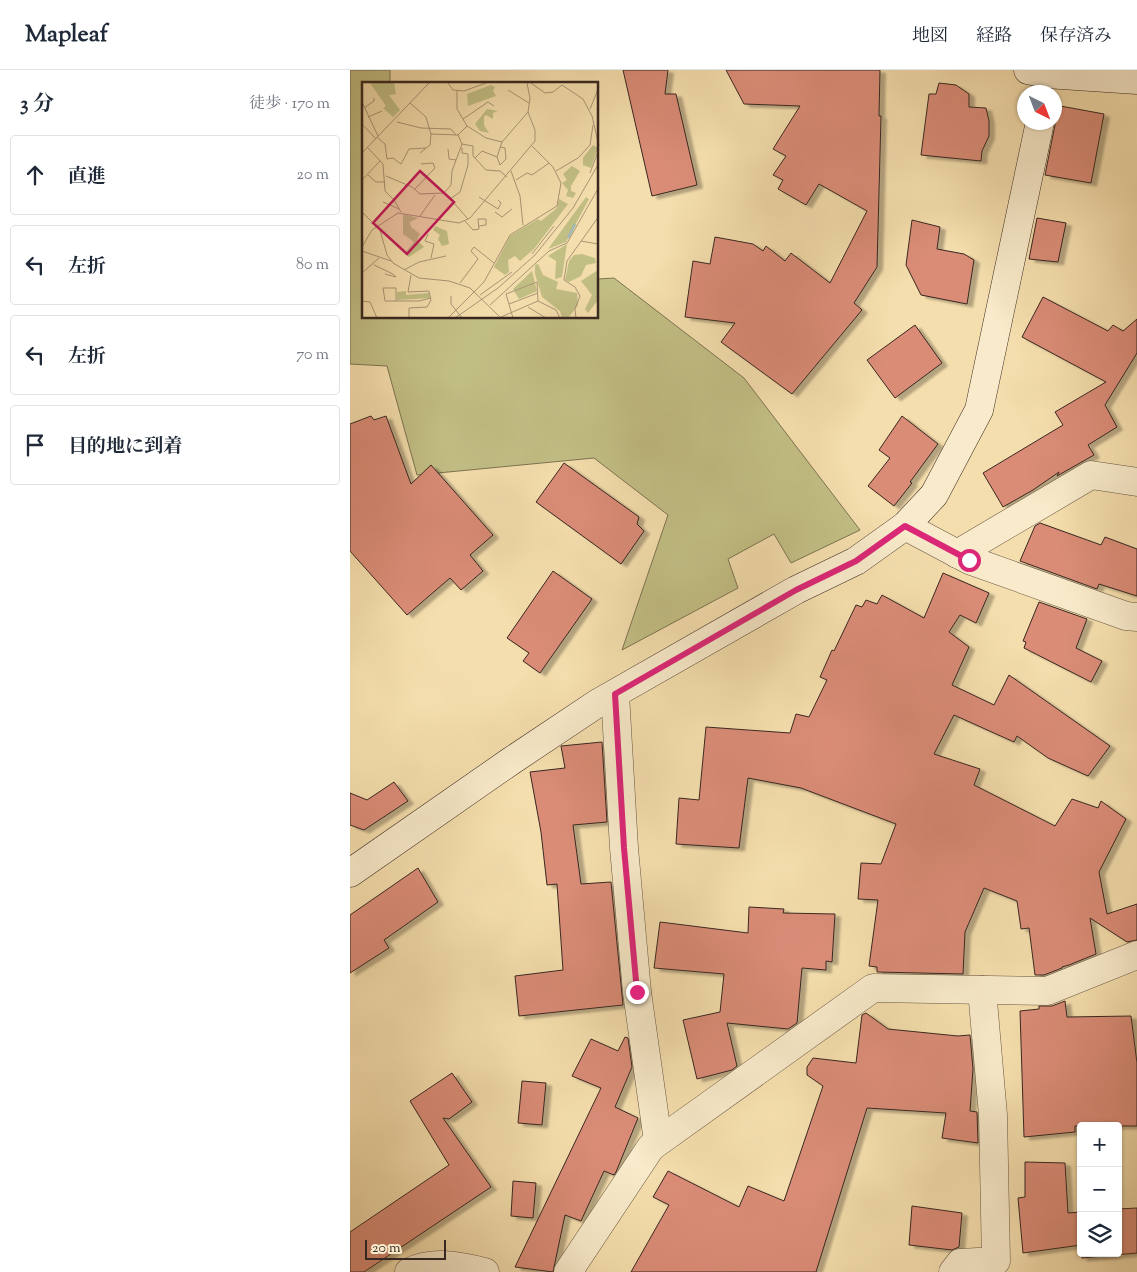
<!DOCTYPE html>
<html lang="ja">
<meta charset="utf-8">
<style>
:root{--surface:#fff;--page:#f6f6f7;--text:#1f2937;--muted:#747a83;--line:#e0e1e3}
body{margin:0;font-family:"Sorts Mill Goudy","Noto Serif JP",serif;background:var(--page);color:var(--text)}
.controls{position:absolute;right:15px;bottom:15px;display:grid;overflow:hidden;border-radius:5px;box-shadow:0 1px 4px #0004}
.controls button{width:45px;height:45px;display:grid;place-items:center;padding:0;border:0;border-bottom:1px solid var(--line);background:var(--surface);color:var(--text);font:25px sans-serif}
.compass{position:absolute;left:667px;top:15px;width:45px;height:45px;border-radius:50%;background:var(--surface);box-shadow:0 1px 4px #0004;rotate:138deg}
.scale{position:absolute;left:15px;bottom:12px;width:81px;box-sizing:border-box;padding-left:5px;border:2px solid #382720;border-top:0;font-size:14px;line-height:18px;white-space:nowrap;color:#382720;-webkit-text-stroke:4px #f8eaca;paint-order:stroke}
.stop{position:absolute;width:15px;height:15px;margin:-11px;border:4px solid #db2777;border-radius:50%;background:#fff}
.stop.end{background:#db2777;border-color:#fff;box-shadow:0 1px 5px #0008}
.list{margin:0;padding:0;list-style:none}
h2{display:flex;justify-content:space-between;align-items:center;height:65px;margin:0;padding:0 20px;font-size:21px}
h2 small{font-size:16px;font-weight:400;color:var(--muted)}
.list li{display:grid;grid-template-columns:32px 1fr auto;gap:15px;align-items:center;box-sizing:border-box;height:80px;margin:0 10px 10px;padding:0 10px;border:1px solid var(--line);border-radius:5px}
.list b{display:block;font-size:19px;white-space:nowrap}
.list em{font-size:16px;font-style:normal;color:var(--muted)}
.icon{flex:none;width:28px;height:28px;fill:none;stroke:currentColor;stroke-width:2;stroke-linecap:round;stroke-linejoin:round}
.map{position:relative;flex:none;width:787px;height:1202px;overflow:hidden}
header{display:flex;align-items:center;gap:30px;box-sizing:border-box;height:70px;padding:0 25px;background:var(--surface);border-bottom:1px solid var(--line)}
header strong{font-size:24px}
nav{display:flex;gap:28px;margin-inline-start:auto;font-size:18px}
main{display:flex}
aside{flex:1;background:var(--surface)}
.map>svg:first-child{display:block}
</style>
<header>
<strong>Mapleaf</strong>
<nav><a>地図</a><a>経路</a><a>保存済み</a></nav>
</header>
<main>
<aside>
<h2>3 分<small>徒歩 · 170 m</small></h2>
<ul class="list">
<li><svg class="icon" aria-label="ahead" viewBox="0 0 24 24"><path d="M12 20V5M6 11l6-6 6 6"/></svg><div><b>直進</b></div><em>20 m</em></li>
<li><svg class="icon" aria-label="left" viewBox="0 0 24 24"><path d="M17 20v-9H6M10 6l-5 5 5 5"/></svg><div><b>左折</b></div><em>80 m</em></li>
<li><svg class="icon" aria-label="left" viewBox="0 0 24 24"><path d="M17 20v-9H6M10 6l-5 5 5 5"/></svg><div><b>左折</b></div><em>70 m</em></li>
<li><svg class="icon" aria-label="arrive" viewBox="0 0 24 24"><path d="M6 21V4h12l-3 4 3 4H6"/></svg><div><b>目的地に到着</b></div></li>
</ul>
</aside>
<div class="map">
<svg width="787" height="1202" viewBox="0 0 787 1202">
<defs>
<filter id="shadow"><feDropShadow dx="5.5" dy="3" stdDeviation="1" flood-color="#0004"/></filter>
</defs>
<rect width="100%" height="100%" fill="#f5dead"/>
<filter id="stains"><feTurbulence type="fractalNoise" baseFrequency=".004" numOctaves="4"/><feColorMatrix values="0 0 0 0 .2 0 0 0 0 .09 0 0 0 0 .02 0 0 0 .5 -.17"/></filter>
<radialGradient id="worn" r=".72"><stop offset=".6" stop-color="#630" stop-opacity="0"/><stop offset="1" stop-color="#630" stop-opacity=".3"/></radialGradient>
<path fill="#c2bf85" stroke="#7d7352" d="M0 0H40V14H14V248H248V209L264 208 394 308 510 460 441 493 424 464 378 489 388 518 272 580 318 445 244 388 67 405 37 296 0 294Z"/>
<g fill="#da8c77" stroke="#382720" filter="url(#shadow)">
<path d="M273 0H318L315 24H326L347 115 302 126Z"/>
<path d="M376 0H530L529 46H531L527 197 504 233 512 240 442 324 371 272 385 253 335 247 343 191 360 194 365 167 403 174 413 181 416 176 435 191 441 183 480 213 517 141 469 114 456 135 428 119 433 110 423 105 436 86 423 79 450 36 394 34Z"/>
<path d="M589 13 606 15 619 24V37L636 38 639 51V66L632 81 631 91 571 85 579 24H586Z"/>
<path d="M705 35 754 44 741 113 695 105 705 55Z"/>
<path d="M687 148 716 153 708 192 679 189Z"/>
<path d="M562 150 590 157 587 179 614 184 624 190 617 234 571 225 556 195Z"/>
<path d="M693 227 758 261 763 255 773 261 787 249V283L755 335 767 357 738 375 744 385 707 406 709 402 683 420 653 437 633 403 713 355 705 342 756 312 672 267Z"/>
<path d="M565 255 592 293 545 328 517 290Z"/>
<path d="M21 346 24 350 36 346 61 414 81 395 143 465 120 485 133 501 111 520 100 508 57 545 0 481V354Z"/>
<path d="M552 346 588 374 560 412 562 413 544 436 518 416 540 388 529 380Z"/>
<path d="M214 393 289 447 287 454 294 461 271 494 186 432Z"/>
<path d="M690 453 751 475 755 467 787 479V526L749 514 747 519 670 491 685 456Z"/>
<path d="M203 501 242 529 190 603 173 591 179 583 157 568Z"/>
<path d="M593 503 639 523 626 553 610 545 599 562 619 577 602 615 644 635 659 605 760 676 738 706 698 688 667 666 664 672 604 645 584 684 630 699 624 715 705 756 722 729 748 738 751 731 776 749 749 802 757 844 787 834V870L777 872 740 848 746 884 719 895 712 897V898L694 905H685L679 858 671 859 667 831 634 818 615 862 613 904 527 902V897L519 896 528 830 508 829 511 793 531 794 546 754 451 718 398 708 389 778 326 774 329 728 349 730 356 657 440 663 446 644 459 647 477 610 470 607 482 580 484 581 506 535 512 537 516 530 527 534 532 525 574 548Z"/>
<path d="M689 532 737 549 726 578 752 591 741 612 674 578 676 572 673 571Z"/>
<path d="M252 672 257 752 223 755 231 814 261 812 273 935 169 946 165 906 213 900 207 814 197 815 191 762 180 702 215 698 211 676Z"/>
<path d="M44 712 58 731 14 760 0 755V723L17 730Z"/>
<path d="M68 798 88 832 34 870 39 878 0 903V845Z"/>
<path d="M399 837 434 839 433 843 485 844 482 892 476 891V900L452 898 447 953 438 959 377 953 387 996 382 1000 347 1009 333 950 370 942 374 904 304 898 310 852 398 863Z"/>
<path d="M715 931 717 947 781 946 787 993V1056H725V1062L674 1067 670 941 689 939V936H702Z"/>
<path d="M516 943 538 959 608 966 620 965 623 999 620 1041 627 1042 628 1073 592 1068 596 1043 517 1038 466 1202H281L319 1135 303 1127 318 1101 389 1137 398 1116 434 1131 473 1016 457 1005V997L463 988 506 993 512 945Z"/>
<path d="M275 967 278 968 282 997 265 1037 288 1048 266 1102 264 1105 254 1101 231 1151 215 1145 203 1202 165 1197 251 1018 222 1006 241 969 268 981Z"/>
<path d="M102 1003 122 1032 99 1049 93 1048 141 1117 14 1202H0V1162L99 1095 60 1031Z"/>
<path d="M172 1011 196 1013 192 1055 168 1053Z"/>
<path d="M675 1092 715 1093 718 1143 731 1142V1175L673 1183 668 1128 675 1127Z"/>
<path d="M163 1111 186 1113 183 1148 161 1146Z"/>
<path d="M562 1136 612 1143 609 1177 602 1180 559 1175Z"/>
<path d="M787 1138V1183L732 1188 731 1183H768V1139Z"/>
</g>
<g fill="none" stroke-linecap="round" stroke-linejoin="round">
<defs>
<g id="street">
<path d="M555 456 619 490 776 546 787 547"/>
<path d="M607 484 741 405 787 412"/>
<path d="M265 624 274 778 287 922 308 1071"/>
<path d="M59 1202C84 1190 110 1196 135 1202"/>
<path d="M218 1202 301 1077 523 918 697 921 787 885"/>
<path d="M603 1202 610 1193 646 1191 643 1045 632 920"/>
</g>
<g id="secondary">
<path d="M678 0 696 4 787 10"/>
<path d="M0 803 161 691 248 633 446 520 506 491 555 456 584 425 629 340 690 52"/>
</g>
</defs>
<use href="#street" stroke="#675543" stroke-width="29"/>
<use href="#secondary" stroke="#382720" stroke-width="29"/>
<use href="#street" stroke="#f8eaca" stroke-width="28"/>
<use href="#secondary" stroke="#f8eaca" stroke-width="28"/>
</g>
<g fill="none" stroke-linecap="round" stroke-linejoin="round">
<path stroke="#db2777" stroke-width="6" d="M287 922 274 778 265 624 446 520 506 491 555 456 619 490"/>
</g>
<g transform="translate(12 12)">
<rect width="236" height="236" fill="#f5dead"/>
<path d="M8 1H32L34 12 27 13 38 28 31 35 21 26 24 24ZM129 3 133 5 131 9 134 14 106 24 105 12ZM125 27 136 29 131 31V37L124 33 122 35V43L127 51 118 49 113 42ZM231 63 236 66 229 86 221 83V76ZM210 84 218 89 209 104V109L214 111 211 116 204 114 206 108 200 101 205 98 201 92ZM224 115 227 117 204 160 186 167ZM197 117 206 122 172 167 158 179 153 174 146 178 147 190 143 193 132 185 148 154 176 137 179 139 195 126ZM41 132 56 136 48 140 49 145 58 152 55 158 62 165 47 175 43 171 52 160 41 152ZM73 144 85 149 87 162 80 164 76 157 78 153 71 148ZM205 162 200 195 193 197 194 179 186 174ZM220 172 233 176 234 181 224 183 219 194 207 200 203 198 207 179 212 173ZM176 182 181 193 196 200 194 207 215 211 216 223 206 236H200L198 229 180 215 173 192V183ZM236 188V218L226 231 223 227 230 213 219 199ZM170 189 175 209 157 217 151 207ZM44 209V213L67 211 68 216 35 218V210Z" fill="#c2bf85"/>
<path fill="none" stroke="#a0b9b5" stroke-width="2.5" d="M206 156 213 142"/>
<path fill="none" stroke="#a99575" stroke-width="1" d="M86 1 91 8 102 9 124 1M169 1 183 11 191 10 200 3 221 17 230 34 237 64M146 8 167 21M95 9V27L105 44 124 56 140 60 166 30M0 20 16 54M48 21 64 35 69 52 96 53 105 44M2 26 12 19V16M228 27 237 5M6 35 20 29M101 37 126 20 132 24M35 40 59 46 89 47 94 53M0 42 14 57M15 55 23 62 25 77 31 76 39 82 47 67 64 66M100 62 111 64V74L124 88 138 89 145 95M6 66 21 82 23 109 32 118 39 130M86 67 87 77 94 78M0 71 67 1M58 71 68 63 69 52M135 75 138 83 144 77 143 66 138 65M113 76 120 69 135 75 140 60M149 89 158 114 161 143M194 89 216 76 228 63 231 43M228 91 237 67M6 93 14 100H23M24 94 50 105 58 112 82 111 89 103 90 89 100 62 96 53M0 98 18 79M154 98 165 91 170 93 187 81M53 107 73 86 71 81 59 82M83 111 106 137M117 115 136 127 139 121 136 118M88 117 98 110 106 83V72L100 71V66M21 120 37 127M0 130 18 148 25 173 31 181 57 196 87 199 108 206 139 236M133 130 140 135 150 127M58 134 73 113M103 139 111 148 117 147 116 137H124V143L117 144M66 152 63 159 72 162 69 176M219 159 236 162M0 165 10 148 36 131 97 141 108 136 173 59V48L166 30 168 16 165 1M0 169 29 179M170 172 192 144M12 183 31 192 34 195 23 192M42 188 57 180 84 174M0 191 17 176M98 201 116 177 109 169 112 165 132 181M118 213 150 190M89 214V222L100 236M0 219 8 220 15 236M34 219V206H21L23 219H57L69 216M176 219 194 228 198 236M147 222 176 211M128 223 187 169 205 161 237 105M166 225 184 236M139 235 176 219M47 236V226L65 225 69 218 67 209 46 210 49 193M86 236 122 200 148 153 195 124 199 101 191 85 170 64M93 236 136 206 173 173 211 126 237 81M151 236 144 212 175 200 176 219M214 236 213 227 218 214 213 205 202 198 205 179 237 134"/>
<path fill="#c2185b" fill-opacity="0.15" stroke="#c2185b" stroke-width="2.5" d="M58 89 92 120 45 172 11 141Z"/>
<rect width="236" height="236" fill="none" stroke="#382720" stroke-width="2.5"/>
</g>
<rect width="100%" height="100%" filter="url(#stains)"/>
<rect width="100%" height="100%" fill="url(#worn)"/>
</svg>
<div class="controls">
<button>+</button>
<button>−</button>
<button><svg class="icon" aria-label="layers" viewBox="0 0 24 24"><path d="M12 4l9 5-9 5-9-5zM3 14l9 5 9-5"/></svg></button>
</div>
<svg class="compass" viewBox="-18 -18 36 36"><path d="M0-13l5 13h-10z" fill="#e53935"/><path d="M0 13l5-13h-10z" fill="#747a83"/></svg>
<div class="scale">20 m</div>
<div class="stop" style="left:619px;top:490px"></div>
<div class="stop end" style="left:287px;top:922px"></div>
</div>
</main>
